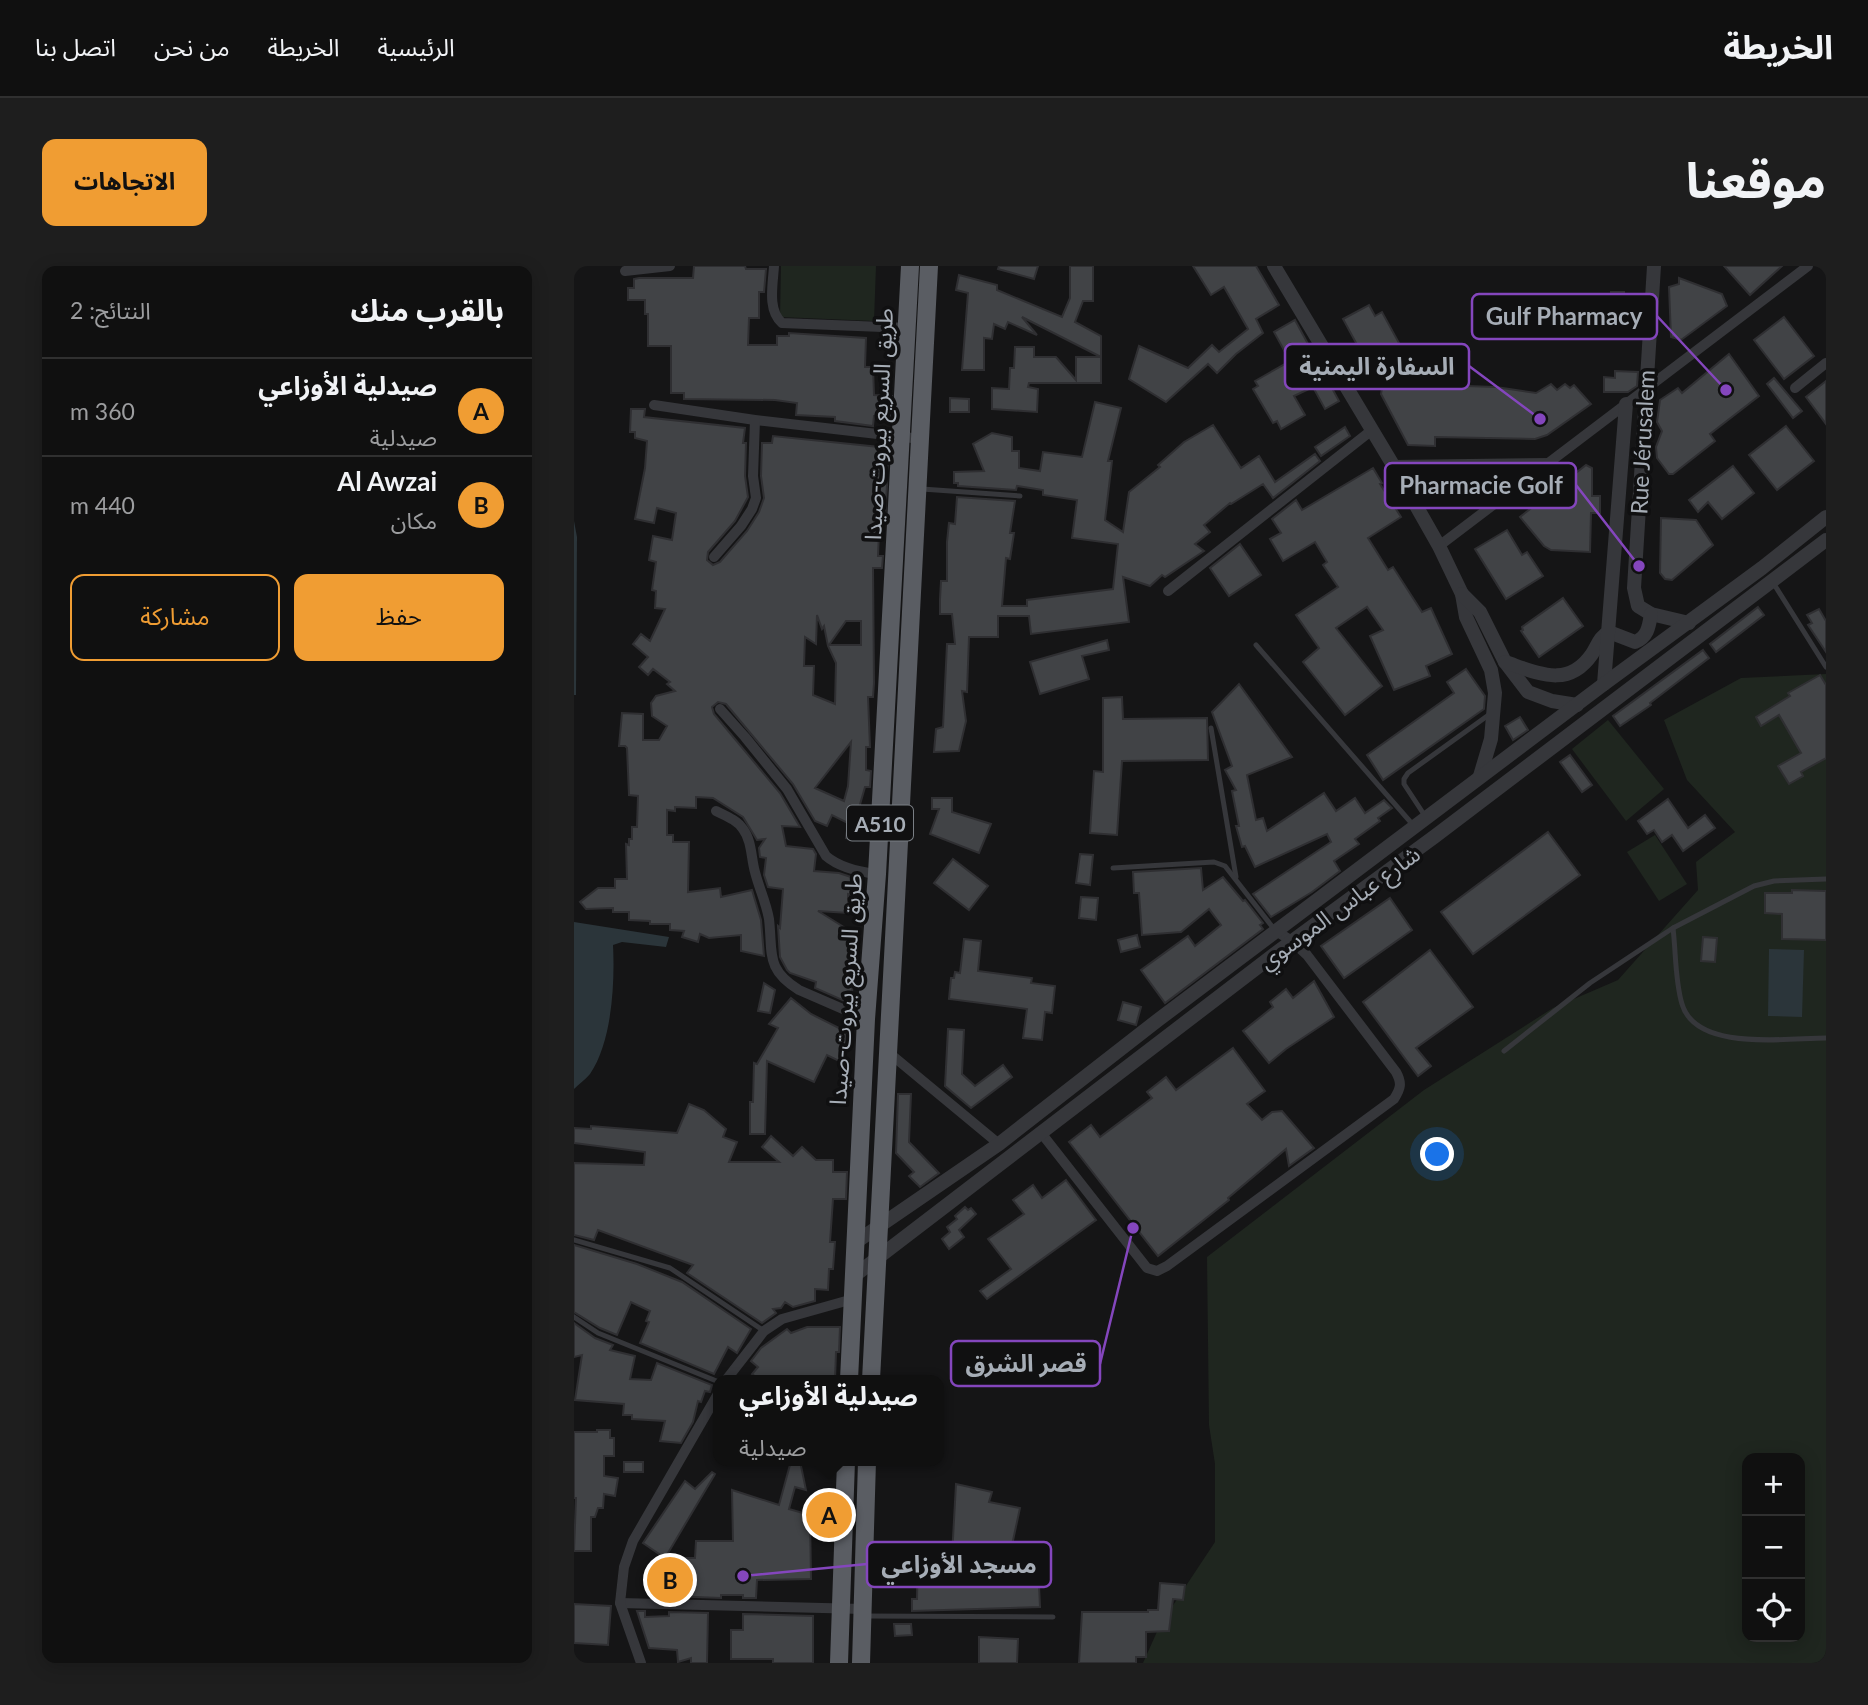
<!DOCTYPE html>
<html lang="ar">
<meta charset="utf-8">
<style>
:root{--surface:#101010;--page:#1e1e1e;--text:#f1f3f6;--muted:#9c9d9f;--line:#303030;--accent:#f09d33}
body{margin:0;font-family:Lato,"Noto Sans Arabic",sans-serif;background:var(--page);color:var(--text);direction:rtl}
.controls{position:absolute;right:21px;bottom:21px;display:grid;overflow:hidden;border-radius:14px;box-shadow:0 4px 18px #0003}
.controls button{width:63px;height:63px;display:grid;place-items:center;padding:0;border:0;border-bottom:2px solid var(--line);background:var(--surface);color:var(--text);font:35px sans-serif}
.you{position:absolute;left:864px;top:889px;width:24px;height:24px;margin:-18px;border:5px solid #fff;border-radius:50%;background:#1a73e8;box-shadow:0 0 0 10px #1a73e833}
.badge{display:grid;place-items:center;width:46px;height:46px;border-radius:50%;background:var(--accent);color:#111;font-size:23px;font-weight:700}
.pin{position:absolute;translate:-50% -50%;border:4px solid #fff;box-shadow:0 2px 7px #0006}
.popup{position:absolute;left:139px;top:1109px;width:231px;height:91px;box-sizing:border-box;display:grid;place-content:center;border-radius:14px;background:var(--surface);filter:drop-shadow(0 2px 5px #0005);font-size:23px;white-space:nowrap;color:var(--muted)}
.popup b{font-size:26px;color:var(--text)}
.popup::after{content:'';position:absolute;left:50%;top:100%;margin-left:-14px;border:14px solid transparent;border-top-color:var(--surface)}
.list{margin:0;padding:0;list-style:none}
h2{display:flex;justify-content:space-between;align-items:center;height:91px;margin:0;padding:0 28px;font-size:30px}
h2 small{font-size:23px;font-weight:400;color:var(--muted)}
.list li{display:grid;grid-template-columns:46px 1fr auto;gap:21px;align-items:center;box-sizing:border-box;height:98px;padding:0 28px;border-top:2px solid var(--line)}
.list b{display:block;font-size:26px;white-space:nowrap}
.list p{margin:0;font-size:23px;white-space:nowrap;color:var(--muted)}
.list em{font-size:23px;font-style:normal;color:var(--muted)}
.actions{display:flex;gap:14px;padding:21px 28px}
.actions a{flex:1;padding:16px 0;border:2px solid var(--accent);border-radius:14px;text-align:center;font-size:24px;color:var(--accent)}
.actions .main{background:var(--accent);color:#111}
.icon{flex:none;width:38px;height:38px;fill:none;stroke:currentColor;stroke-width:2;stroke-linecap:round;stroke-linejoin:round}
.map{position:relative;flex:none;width:1252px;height:1397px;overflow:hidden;direction:ltr;border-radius:14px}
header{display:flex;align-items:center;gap:42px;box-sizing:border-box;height:98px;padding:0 35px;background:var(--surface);border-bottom:2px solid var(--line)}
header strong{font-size:33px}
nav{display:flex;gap:38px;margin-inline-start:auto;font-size:24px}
.intro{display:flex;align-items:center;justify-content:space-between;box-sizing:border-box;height:168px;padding:0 42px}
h1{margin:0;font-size:49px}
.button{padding:18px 32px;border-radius:14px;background:var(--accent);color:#111;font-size:24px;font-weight:700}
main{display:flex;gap:42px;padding:0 42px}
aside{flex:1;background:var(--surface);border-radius:14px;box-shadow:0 4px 18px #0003}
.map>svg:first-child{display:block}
</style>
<header>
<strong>الخريطة</strong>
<nav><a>الرئيسية</a><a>الخريطة</a><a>من نحن</a><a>اتصل بنا</a></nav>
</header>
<div class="intro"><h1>موقعنا</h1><a class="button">الاتجاهات</a></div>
<main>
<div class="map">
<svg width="1252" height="1397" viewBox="0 0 1252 1397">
<rect width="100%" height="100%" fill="#151516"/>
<g fill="#1f261f" fill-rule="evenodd">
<path d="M207 0H302L300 55 206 51Z"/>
<path d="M1252 408V1397H569L586 1359 641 1276V1198L635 1159 633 991 850 824 979 742 1044 714 1124 624 1122 596 1161 566 1113 514 1090 454 1167 412ZM1173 1192H1226V1371H1173Z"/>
<path d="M1034 454 1090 523 1052 555 998 483Z"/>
<path d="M1081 569 1113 618 1085 635 1053 586Z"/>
</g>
<g fill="#2b353a">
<path d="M0 255 3 271 2 429H0Z"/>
<path d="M0 656 95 671 92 681 48 676 39 679C41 717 38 776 16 808 12 813 5 818 0 823Z"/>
<path d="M1195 683 1230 684 1228 751 1194 750Z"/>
</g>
<g fill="#414346" stroke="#2f2f32" stroke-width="2" fill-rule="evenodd">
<path d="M120 0H171L172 3H192L190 26H185V52H175L174 79H203V70H215V67L292 72 291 101H299L300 129 318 130 316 150H300L299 160 261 155V151L222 149 223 137 201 134 110 133V127H97V80H74V48H71V34H54V22H60V13L65 12H119Z"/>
<path d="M425 0H464L460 13 424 3Z"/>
<path d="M496 0H519V35H509L501 56 527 70V91L448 51 463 69 434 56 431 63 420 58 418 73 410 72V104H388L394 27 382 24 385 9 423 19V24L488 51 496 32Z"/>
<path d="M619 0H682L705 39 682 53 689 67 662 88 643 107 634 98 592 136 555 113 565 80 614 102 638 79 645 86 674 63 650 21 637 29Z"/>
<path d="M1150 0H1208L1176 29Z"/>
<path d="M1105 12 1148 28 1153 40 1107 74 1097 71 1095 21 1105 18Z"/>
<rect x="1037" y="26" width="13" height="14"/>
<path d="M795 39 801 50 808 46 825 77 818 81 822 88 805 97H793L769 53Z"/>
<path d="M1210 51 1240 90 1210 113 1180 74Z"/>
<path d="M721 54 765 135 751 143 739 121 720 130 731 149 707 163 703 155 699 157 679 123 684 120 681 115 716 95 700 66Z"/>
<path d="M441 81H460V91H482L502 114V91H527V117H455L454 121 464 123 463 146 418 143V122L435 123 436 102H440Z"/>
<path d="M1155 88 1185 130 1136 168 1141 175 1099 208H1095L1083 192 1082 181 1088 165 1083 156 1086 134 1104 122 1108 127Z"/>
<path d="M1041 105 1064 106 1063 120 1054 126H1030V111L1041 112Z"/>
<path d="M1200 112 1228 145 1219 152 1193 118Z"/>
<path d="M1252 115V158L1232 131Z"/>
<path d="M809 117H862V119L922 121 962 127 977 118 983 124 991 118 996 122 1000 119 1017 138 973 169 961 173 861 171V180L834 179 807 128Z"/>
<path d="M376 132 395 133V146H376Z"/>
<path d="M521 136 547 142 534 195H538L531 254 549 266 555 226 586 201 584 199 610 176 639 159 667 202 685 190 701 216 741 188 746 195 699 232 689 218 657 238 656 237 630 259 636 266 621 278 630 285 591 311 588 309 576 320 549 311 555 356 457 368 455 350H424V371H395L393 426 388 425 392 455 385 485 360 486 362 463 369 461 373 378H381L378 348H366V333L367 315H373V276L375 257 381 258 383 231 441 235 436 267H440L436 293 432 292 428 340H453V334L539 323 544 278 498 272 503 234 469 229V224L443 220 442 224 384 220V217H380V206L410 205 399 178 418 167 438 171V185H445V202L466 205 469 186 508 191Z"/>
<path d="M57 143H71L70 151 171 162 169 177H172L171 210 174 231 161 255 134 286 133 294 139 299 146 296 173 265 185 246 190 232 187 210 188 177H198L199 170 315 182 313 206H311L313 219 311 252H303L305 266 304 290H309L308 302H299L300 417 299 431H294L296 481H292V504L297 505 296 521H291L285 542H289L285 573 272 572 274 557 258 549 253 560 241 555 219 518 152 438 144 436 138 441 140 448 206 527 226 561 208 560 212 580 239 583 242 588 240 605 265 607 280 612 278 629 274 628V647L244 645 281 668 278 729 275 737 241 722 242 716 216 707 213 704 206 691 204 660 206 662 209 623 194 621 190 609 192 592 186 591 185 582 191 573 183 574 169 551 139 532 122 531V542L101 541V545L93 544V569H99V576H115L114 626 146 622 147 631 178 624 187 654 190 690 167 685V669L135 672 126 668 124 676 108 671 110 665 96 664V658H76V655L55 654V646H39V642L12 643 6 636 24 622H41V613H53L52 578 55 579V573H58V561H63L64 530 55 529 53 482 51 480H45L48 447 69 448V474H85L93 460 78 450 77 437 82 430 101 425 93 418 96 416 79 403 74 409 65 401 74 391 59 378 67 368 76 375 91 343 81 342 82 325 78 324 82 296 75 294 79 270 98 274 102 247 83 242 80 257 61 253 71 202 73 175 61 172V166H56ZM243 349 248 363 250 360 254 380 262 397 261 438 239 429 240 400H230L231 371 242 378ZM272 355H287V379H255ZM277 476 274 520 270 535 241 522Z"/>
<path d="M1212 160 1240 195 1203 224 1175 189Z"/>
<path d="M771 161 776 170 747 190 741 181Z"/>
<path d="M1012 199 1018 202V230H1026V247H1017L1016 286 977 284 970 280 946 251Z"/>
<path d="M1159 200 1180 227 1148 253 1134 236 1124 246 1115 234Z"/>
<path d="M799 202 808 217 806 218 827 251 794 272 814 304 819 301 848 346 857 342 878 388 852 400 856 410 820 424 796 370 809 364 793 341 762 362 808 420 771 449 729 396 745 382 722 349 764 321 749 299 753 296 741 276 709 295 696 273 707 267 698 253 722 234 728 244Z"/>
<path d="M1087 252 1122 254 1139 279 1098 314 1091 313 1086 307Z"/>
<path d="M933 264 948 289 953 286 969 310 932 333 901 283Z"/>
<path d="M666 278 687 309 655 330 636 302Z"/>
<path d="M989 332 1009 360 965 391 947 365 949 364 948 361Z"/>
<path d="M1184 341 1190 349 1142 386 1136 378Z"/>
<path d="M1245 343 1252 355V386L1234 359 1238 357 1233 349Z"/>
<path d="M533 374 535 384 508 390 515 413 466 428 456 396Z"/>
<path d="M1129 384 1135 392 1076 437 1077 439 1046 460 1039 450Z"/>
<path d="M892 403 911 430 910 443 809 514 793 489 880 427 873 416Z"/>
<path d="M1246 409 1252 419V492L1227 506 1229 510 1215 518 1204 500 1227 487 1205 449 1187 460 1182 451 1216 430 1214 427Z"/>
<path d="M665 418 718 491 673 509 682 554 689 552 693 565 750 527 762 545 781 532 791 547 810 534 818 542 804 552 806 555 781 573 785 578 760 595 766 605 738 626 697 651 679 628 757 576 753 568 681 601 671 580 668 581 662 560H665L658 525 662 524 651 504 658 500 638 446Z"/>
<path d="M548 431 549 453 633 452 634 494 548 495 543 569 516 567 520 505 529 506V432Z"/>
<path d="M946 451 954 464 939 474 931 460Z"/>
<path d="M996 489 1018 519 1008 526 986 496Z"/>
<path d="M358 532H378V546L417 558 405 587 356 568 365 543H358Z"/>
<path d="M1094 533 1114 562 1131 549 1141 562 1109 585 1098 569 1088 576 1080 564 1073 568 1064 555Z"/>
<path d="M974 566 1006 609 899 688 867 646Z"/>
<path d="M506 588 519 589 516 619 502 617Z"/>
<path d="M379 593 414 620 395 644 360 617Z"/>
<path d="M627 602 629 624 649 611 669 635 671 634 689 657 686 659 689 663 591 737 567 704 614 670 621 680 647 659 635 643 607 666 568 669 565 627H560L559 606Z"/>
<path d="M1218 624 1252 625V674L1208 673V648L1191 647V627H1218Z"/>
<path d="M507 631 524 632 522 654 505 652Z"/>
<path d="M816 632 838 664 770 712 747 680Z"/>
<path d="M563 669 566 681 547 686 544 674Z"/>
<path d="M1129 671 1143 672 1141 696 1127 695Z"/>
<path d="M390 673 407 675 404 705 458 712 457 717 481 720 478 747 471 746 468 774 449 772 453 743 375 733 377 712H380L381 706 386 707Z"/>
<path d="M856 684 899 741 842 782 857 800 844 810 789 736Z"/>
<path d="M740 715 760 751 712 783 695 797 669 765 699 741 696 736 712 723 719 732Z"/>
<path d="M190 717 201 724 196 747 184 745Z"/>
<path d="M217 732 237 748 277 768 265 795 253 789 240 816 193 795 191 868H176V836H179L180 797 183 798 204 762 195 758Z"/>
<path d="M549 736 567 741 562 759 544 754Z"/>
<path d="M374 763 390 764 388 808 401 820 429 799 438 811 397 842 371 820Z"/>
<path d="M659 782 691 825 673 838 688 854 698 846 708 845 740 882 715 900 712 883 654 932 655 934 584 990 495 876 517 859 526 871 578 832 573 826 592 811 602 824Z"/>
<path d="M324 828H337L335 876 365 907 346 921 335 910 340 906 322 887Z"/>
<path d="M115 838 130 844 152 863 149 871 163 876 155 896H205L188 881 197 870 219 890 228 881 242 894H259V906H273L272 933H259L256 976H261L259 1003H255L254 1024 241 1023V1035L219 1041 211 1036 207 1042 199 1043 202 1047 188 1057 113 1007 119 999 24 964 20 974 0 969V897L70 899 71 886 0 877V862L17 863V860L103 867Z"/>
<path d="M492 914 522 954 413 1033 406 1025 437 1003 414 973 450 948 439 934 459 919 468 932Z"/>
<path d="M391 941 394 944 397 942 402 948 385 964 390 971 375 983 368 973 376 966 373 961 383 953 381 950Z"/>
<path d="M0 979 63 998 108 1016 177 1063 163 1087 154 1081 140 1108 66 1077 75 1056 72 1055 76 1045 57 1036 43 1069 26 1062 0 1046Z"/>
<path d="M0 1057 21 1072 39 1079 36 1084 61 1090 56 1113 77 1114 83 1097 138 1119 136 1126 131 1125 127 1136 124 1135 119 1156 107 1177 86 1175 91 1155 58 1153V1149H49L50 1138 1 1134 8 1089 0 1091Z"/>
<path d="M233 1061H266L265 1086H262L261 1114H186L178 1108 184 1101 177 1095 187 1082 213 1063 217 1067Z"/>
<path d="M23 1164H36V1172H40V1190H30V1210L44 1212 41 1230 30 1228 29 1242H24L21 1251H17V1285H0L2 1232H0V1166H23Z"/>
<path d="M217 1195H226L232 1224 221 1221 215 1243 236 1249 237 1313 183 1314 182 1332H169V1329H147V1332L95 1330 93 1321H71L72 1305 111 1306 112 1292H121L122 1275H159L158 1224 205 1239Z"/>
<rect x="50" y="1196" width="19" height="10"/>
<path d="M138 1206 141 1208 91 1292 69 1277 111 1215 121 1223Z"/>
<path d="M382 1218 418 1226 415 1236 446 1242 435 1293 409 1287V1312L446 1314 465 1319 466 1341 338 1345V1333H343L344 1287 378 1290Z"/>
<path d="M586 1317 611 1319 609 1334 599 1333 595 1365 572 1366V1391H562V1397H505L508 1346H574V1344H584Z"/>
<path d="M0 1338 37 1340 34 1379 0 1377Z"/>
<path d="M63 1345H71V1351L95 1350V1346L134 1347 133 1397H117V1392L104 1396 103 1384 75 1382Z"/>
<path d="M169 1348 239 1350V1397H199V1393H157V1364H169Z"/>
<path d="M320 1358H337L338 1369 321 1370Z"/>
<path d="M405 1371 444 1373 443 1397H405Z"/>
</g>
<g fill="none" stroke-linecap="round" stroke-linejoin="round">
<g stroke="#36373b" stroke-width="5">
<path d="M348 223 446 230"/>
<path d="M1198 315 1252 401"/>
<path d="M682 379 840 560"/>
<path d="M637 462 662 611"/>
<path d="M851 550 830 518V513L834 507 916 448"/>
<path d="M539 602 640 596 651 600 700 663"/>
<path d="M1099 662C1102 687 1101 715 1108 738 1122 786 1213 772 1252 772"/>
<path d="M930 785 1016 717 1099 662 1180 620 1200 615 1252 613"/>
<path d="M0 974 96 1002 190 1065"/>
<path d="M0 1051 24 1067 145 1116"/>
<path d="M292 1350 479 1351"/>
</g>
<g stroke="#36373b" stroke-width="10">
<path d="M200 0C199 18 193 44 208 57L334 62"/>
<path d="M51 5 96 0"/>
<path d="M1221 122 1252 97"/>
<path d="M80 139 181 154 347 173"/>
<path d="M819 199 977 197"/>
<path d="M865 280 1234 0"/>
<path d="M140 291 167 260 178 243 182 232 179 210 181 154"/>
<path d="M594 325 798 164"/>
<path d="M146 443 171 471 213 523 252 590C266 602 286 606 303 608"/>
<path d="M142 545C152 550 163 554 169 563 178 575 177 592 181 606 185 622 192 636 195 653 199 687 191 703 225 724L292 753"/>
<path d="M314 786 425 878"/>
<path d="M468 868 573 1002 583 1005 593 1000 820 833C827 822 828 817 822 806L733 689 718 675 702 665"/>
<path d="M152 1114 190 1065 208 1053 279 1033"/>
<path d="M46 1337 289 1343"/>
<path d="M67 1397 46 1337 50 1301 59 1275 145 1126"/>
</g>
<g stroke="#36373b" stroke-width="14">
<path d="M700 0 819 199 865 280 888 328 892 351 917 404 921 427 917 473 906 510"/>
<path d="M1080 0 1060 322 1064 340 1077 348 1115 357"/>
<path d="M888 328 906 346 931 396 954 426 978 435 1003 439"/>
<path d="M931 396C964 407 994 423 1018 388 1024 379 1025 371 1035 366L1061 376C1074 371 1075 360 1077 348"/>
<path d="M1030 418 1052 138"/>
<path d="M282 976 425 878 584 754 1030 418 1188 302 1252 251"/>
<path d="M280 1010 706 684 860 571 1252 274"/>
</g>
<g stroke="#5a5d63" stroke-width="18">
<path d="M275 1114 292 753 303 608 336 0"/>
<path d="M297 1114 355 0"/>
<path d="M265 1397 272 1195"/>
<path d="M287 1397 293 1195"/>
</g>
</g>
<g text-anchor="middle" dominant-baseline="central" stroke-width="7" stroke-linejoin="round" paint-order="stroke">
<rect fill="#101011" stroke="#797e84" stroke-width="2" x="273" y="539.5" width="66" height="35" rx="5"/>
<g font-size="21" font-weight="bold" fill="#a6adb6">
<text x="306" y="557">A510</text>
</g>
<g font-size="23" fill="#a6adb6" stroke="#101011">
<text transform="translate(304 158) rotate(-87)">طريق السريع بيروت-صيدا</text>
<text transform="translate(1068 176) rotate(-87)">Rue Jérusalem</text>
<text transform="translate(765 641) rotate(-36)">شارع عباس الموسوي</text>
<text transform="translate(271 723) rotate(-86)">طريق السريع بيروت-صيدا</text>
</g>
</g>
<path fill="none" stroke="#8446bd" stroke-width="2.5" d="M1152 124L1083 50M966 153L895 100M1065 300L1002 219M559 962L526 1098M169 1310L293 1298"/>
<g fill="#8446bd" stroke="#101011" stroke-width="2.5">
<circle cx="1152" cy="124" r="7"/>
<circle cx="966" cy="153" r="7"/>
<circle cx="1065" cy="300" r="7"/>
<circle cx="559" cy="962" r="7"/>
<circle cx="169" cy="1310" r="7"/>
</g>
<g fill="#101011" stroke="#8446bd" stroke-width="2.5">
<rect x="898" y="28" width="185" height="45" rx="7"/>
<rect x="711" y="78" width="184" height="45" rx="7"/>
<rect x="811" y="197" width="191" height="45" rx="7"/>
<rect x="377" y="1075" width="149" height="45" rx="7"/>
<rect x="293" y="1276" width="184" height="45" rx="7"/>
</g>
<g font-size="24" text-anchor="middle" font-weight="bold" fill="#a6adb6">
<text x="990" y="59">Gulf Pharmacy</text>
<text x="803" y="109">السفارة اليمنية</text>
<text x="907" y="228">Pharmacie Golf</text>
<text x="452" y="1106">قصر الشرق</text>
<text x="385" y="1307">مسجد الأوزاعي</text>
</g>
</svg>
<div class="controls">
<button>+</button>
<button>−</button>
<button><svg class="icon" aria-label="locate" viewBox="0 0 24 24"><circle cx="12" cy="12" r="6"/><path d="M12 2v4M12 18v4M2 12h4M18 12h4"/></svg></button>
</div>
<div class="you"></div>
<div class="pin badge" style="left:255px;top:1249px">A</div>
<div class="popup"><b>صيدلية الأوزاعي</b>صيدلية</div>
<div class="pin badge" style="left:96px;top:1314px">B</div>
</div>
<aside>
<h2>بالقرب منك<small>النتائج: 2</small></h2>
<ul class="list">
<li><span class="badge">A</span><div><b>صيدلية الأوزاعي</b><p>صيدلية</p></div><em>360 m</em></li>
<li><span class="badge">B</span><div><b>Al Awzai</b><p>مكان</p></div><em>440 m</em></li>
</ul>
<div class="actions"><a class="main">حفظ</a><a>مشاركة</a></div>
</aside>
</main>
